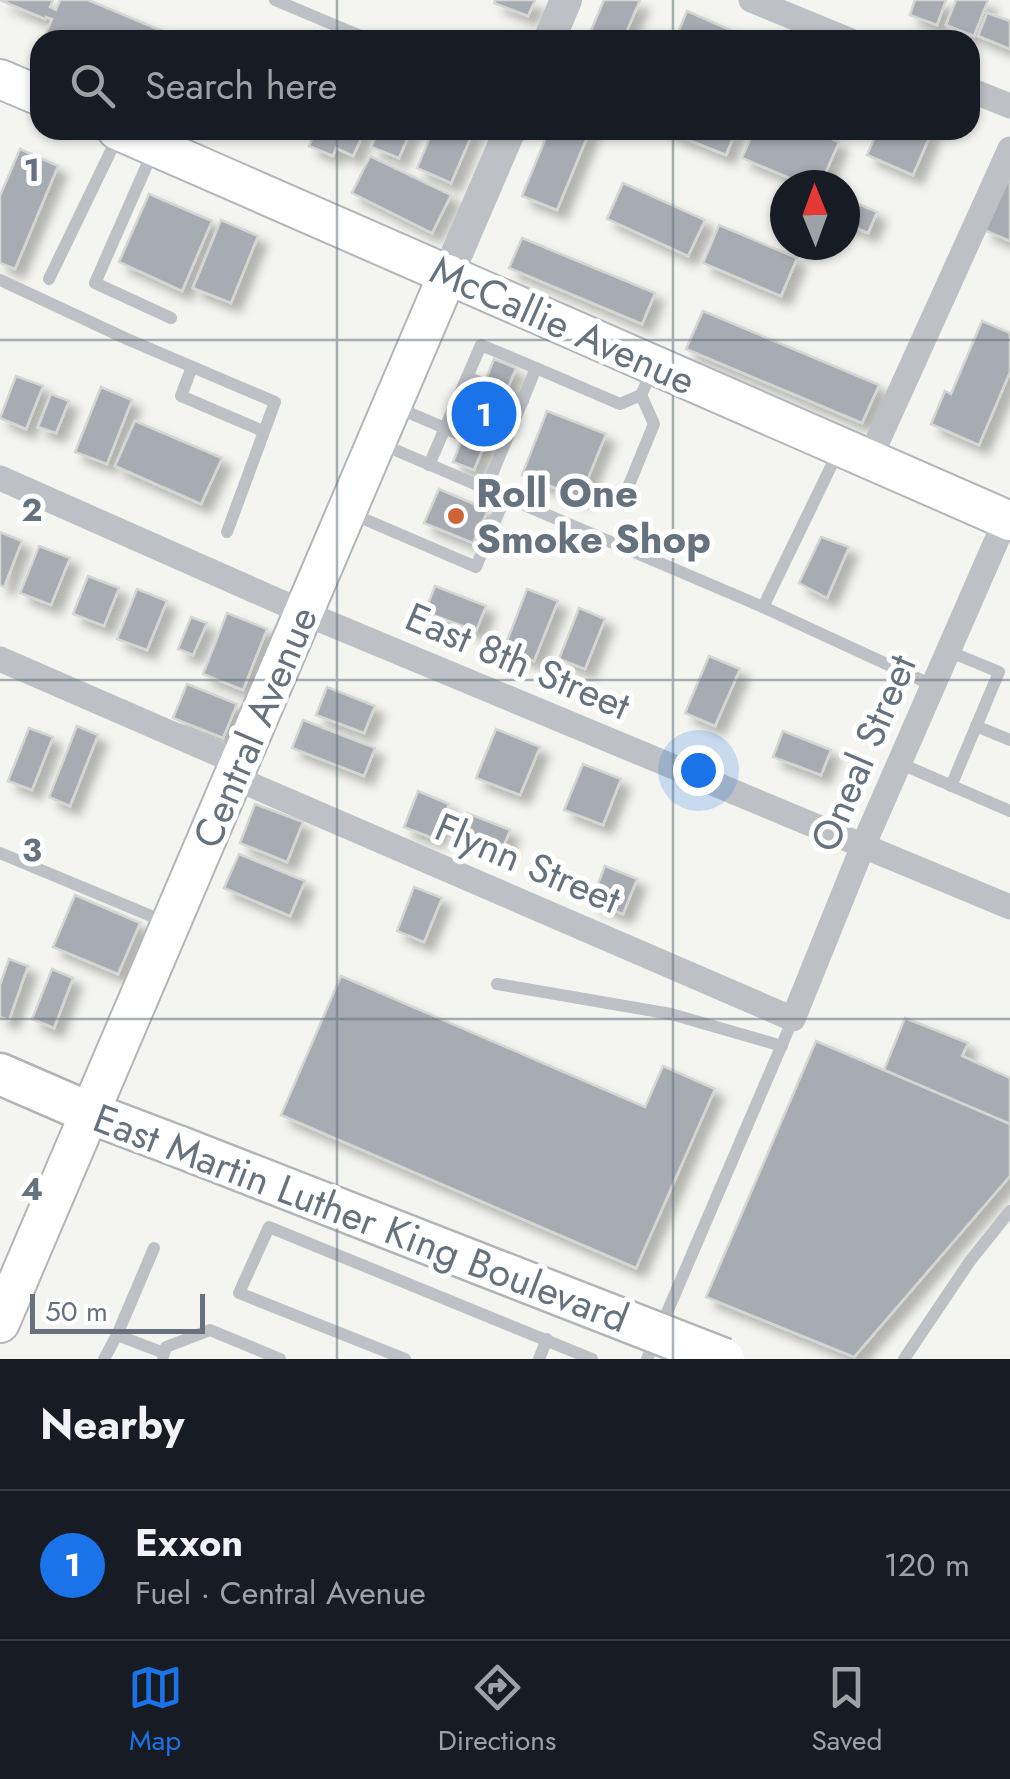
<!DOCTYPE html>
<meta charset="utf-8">
<style>
:root{--surface:#171b24;--page:#20242c;--text:#f1f3f6;--muted:#9ea1a6;--line:#363941;--accent:#1a73e8}
body{margin:0;font-family:Jost,sans-serif;background:var(--page);color:var(--text)}
.compass{position:absolute;left:770px;top:170px;width:90px;height:90px;border-radius:50%;background:var(--surface);box-shadow:0 2px 8px #0004;rotate:359deg}
.scale{position:absolute;left:30px;bottom:25px;width:175px;box-sizing:border-box;padding-left:10px;border:5px solid #66727e;border-top:0;font-size:28px;line-height:35px;white-space:nowrap;color:#66727e;-webkit-text-stroke:8px #fff;paint-order:stroke}
.you{position:absolute;left:698px;top:770px;width:35px;height:35px;margin:-25px;border:8px solid #fff;border-radius:50%;background:#1a73e8;box-shadow:0 0 0 15px #1a73e833}
.badge{display:grid;place-items:center;width:65px;height:65px;border-radius:50%;background:var(--accent);color:#fff;font-size:32px;font-weight:700}
.pin{position:absolute;translate:-50% -50%;border:5px solid #fff;box-shadow:0 2px 10px #0006}
.list{margin:0;padding:0;list-style:none}
h2{display:flex;justify-content:space-between;align-items:center;height:130px;margin:0;padding:0 40px;font-size:42px}
h2 small{font-size:32px;font-weight:400;color:var(--muted)}
.list li{display:grid;grid-template-columns:65px 1fr auto;gap:30px;align-items:center;box-sizing:border-box;height:150px;padding:0 40px;border-top:2px solid var(--line)}
.list b{display:block;font-size:38px;white-space:nowrap}
.list p{margin:0;font-size:32px;white-space:nowrap;color:var(--muted)}
.list em{font-size:32px;font-style:normal;color:var(--muted)}
.icon{flex:none;width:55px;height:55px;fill:none;stroke:currentColor;stroke-width:2;stroke-linecap:round;stroke-linejoin:round}
.map{position:relative;flex:none;width:1010px;height:1359px;overflow:hidden}
.search{position:absolute;background:var(--surface);box-shadow:0 2px 8px #0004;left:30px;right:30px;top:30px;height:110px;display:flex;align-items:center;gap:25px;box-sizing:border-box;padding:0 35px;border-radius:30px;color:var(--muted);font-size:38px}
.sheet{height:280px;background:var(--surface)}
nav{display:flex;justify-content:space-around;align-items:center;box-sizing:border-box;height:140px;border-top:2px solid var(--line);background:var(--surface);font-size:28px;color:var(--muted)}
nav a{display:grid;justify-items:center;gap:5px}
nav .on{color:var(--accent)}
.map>svg:first-child{display:block}
</style>
<div class="map">
<svg width="1010" height="1359" viewBox="0 0 1010 1359">
<defs>
<filter id="shadow"><feDropShadow dx="9" dy="9" stdDeviation="5" flood-color="#0004"/></filter>
</defs>
<rect width="100%" height="100%" fill="#f4f4f0"/>
<g fill="#a6acb2" stroke="#d5d5d3" stroke-width="2.5" filter="url(#shadow)">
<path d="M0 0H53L50 7 56 10 60 0H88L184 40H43L52 19 46 17 45 19Z"/>
<path d="M495 0H535L528 16 494 3Z"/>
<path d="M604 0H640L623 40H587Z"/>
<path d="M915 0H946L937 25 910 15Z"/>
<path d="M956 0H988L974 36 946 25Z"/>
<path d="M687 11 753 40H675Z"/>
<path d="M987 13 1010 21V49L978 36Z"/>
<path d="M316 130H365L353 156 336 148 333 156 309 146Z"/>
<path d="M379 130H411L399 158 371 147Z"/>
<path d="M433 130H474L451 183 417 168Z"/>
<path d="M549 130H590L557 210 522 196Z"/>
<path d="M664 130H736L726 155Z"/>
<path d="M754 130H810L839 142 820 185H806L742 158Z"/>
<path d="M878 130H923L931 133 913 175 867 155Z"/>
<path d="M20 149 58 166 15 269 0 263V196Z"/>
<path d="M370 156 451 195 432 233 352 193Z"/>
<path d="M1010 167V241L984 230Z"/>
<path d="M623 183 705 220 688 256 607 219Z"/>
<path d="M149 194 212 221 182 291 119 262Z"/>
<path d="M854 202 877 212 868 233 845 223Z"/>
<path d="M221 220 258 236 231 303 193 288Z"/>
<path d="M719 225 797 258 781 296 703 263Z"/>
<path d="M522 238 655 293 642 324 509 268Z"/>
<path d="M703 311 879 385 862 423 686 349Z"/>
<path d="M982 321 1010 333V372L979 445 931 424 945 391 951 394Z"/>
<path d="M494 359 516 368 474 470 453 462Z"/>
<path d="M16 376 43 386 26 429 0 418Z"/>
<path d="M101 387 132 400 107 464 75 452Z"/>
<path d="M51 394 69 401 56 433 38 427Z"/>
<path d="M547 411 606 434 580 498 522 475Z"/>
<path d="M135 421 222 458 201 504 115 466Z"/>
<path d="M439 489 488 510 473 543 424 523Z"/>
<path d="M0 532 22 541 4 587 0 585Z"/>
<path d="M821 537 849 547 827 598 799 583Z"/>
<path d="M39 546 70 558 51 605 20 593Z"/>
<path d="M88 576 119 588 104 626 73 614Z"/>
<path d="M435 586 486 606 476 631 425 612Z"/>
<path d="M137 589 167 601 147 650 117 639Z"/>
<path d="M527 589 558 601 534 661 504 649Z"/>
<path d="M579 608 605 619 585 669 559 659Z"/>
<path d="M227 613 267 629 243 690 203 674Z"/>
<path d="M191 617 207 623 193 655 178 649Z"/>
<path d="M709 656 740 669 715 726 685 713Z"/>
<path d="M187 684 237 704 223 738 173 718Z"/>
<path d="M327 687 375 706 364 733 316 715Z"/>
<path d="M303 720 375 748 364 776 292 748Z"/>
<path d="M77 726 98 735 70 806 49 797Z"/>
<path d="M29 728 53 737 32 790 8 781Z"/>
<path d="M496 729 540 747 520 795 476 778Z"/>
<path d="M783 731 831 750 821 775 773 757Z"/>
<path d="M583 764 621 779 603 825 564 810Z"/>
<path d="M418 791 449 804 435 839 404 827Z"/>
<path d="M255 804 303 822 287 862 240 843Z"/>
<path d="M467 813 510 830 501 853 458 837Z"/>
<path d="M239 854 305 881 290 916 224 888Z"/>
<path d="M605 866 637 879 623 914 591 902Z"/>
<path d="M414 887 442 898 424 942 397 931Z"/>
<path d="M75 895 140 923 118 974 53 947Z"/>
<path d="M9 959 28 966 9 1020 0 1017V985Z"/>
<path d="M52 969 73 978 54 1028 32 1019Z"/>
<path d="M341 976 645 1107 663 1066 715 1089 636 1268 281 1115Z"/>
<path d="M905 1018 968 1043 962 1056 1010 1078V1124L884 1070Z"/>
<path d="M816 1041 1010 1124V1176L854 1357 706 1297Z"/>
</g>
<g fill="none" stroke-linecap="round" stroke-linejoin="round">
<defs>
<g id="secondary">
<path d="M0 79 40 96"/>
<path d="M117 130 1010 521"/>
<path d="M0 1323 448 274"/>
</g>
<path id="primary" d="M0 1074 90 1113 180 1147"/>
</defs>
<use href="#secondary" stroke="#b2b6ba" stroke-width="42"/>
<use href="#primary" stroke="#b1b4b8" stroke-width="45"/>
<g stroke="#bdc0c4" stroke-width="12">
<path d="M275 0 370 40"/>
<path d="M154 149 95 283 171 318"/>
<path d="M49 279 119 134"/>
<path d="M0 280 127 339 275 402 227 532"/>
<path d="M192 367 181 396 263 431"/>
<path d="M536 368 620 404 641 395 653 369"/>
<path d="M467 377 484 384"/>
<path d="M505 393 523 401"/>
<path d="M456 403 474 410"/>
<path d="M396 407 463 436"/>
<path d="M379 443 763 607 932 685"/>
<path d="M429 465 481 345 536 368 486 489"/>
<path d="M624 497 654 424 641 395"/>
<path d="M350 513 476 567 505 497"/>
<path d="M763 607 838 452"/>
<path d="M948 651 999 672 951 786"/>
<path d="M976 726 1010 740"/>
<path d="M899 763 1010 811"/>
<path d="M0 853 168 923"/>
<path d="M497 984 671 1014 782 1046"/>
<path d="M154 1248 117 1335 164 1353"/>
<path d="M163 1356 166 1347 210 1330 280 1359"/>
<path d="M104 1359 117 1335"/>
<path d="M405 1359 239 1293 269 1227 592 1359"/>
<path d="M539 1359 547 1339"/>
<path d="M647 1359 793 1019"/>
<path d="M904 1359 970 1261 1010 1211"/>
</g>
<g stroke="#bdc0c4" stroke-width="25">
<path d="M751 0 849 40"/>
<path d="M970 90 1010 106"/>
<path d="M869 460 1010 149"/>
<path d="M0 478 321 620 1010 907"/>
<path d="M0 659 239 763"/>
<path d="M233 777 793 1019 863 846 1006 519"/>
</g>
<g stroke="#bdc0c4" stroke-width="32">
<path d="M549 40 566 0"/>
<path d="M448 274 510 130"/>
</g>
<use href="#secondary" stroke="#fff" stroke-width="38"/>
<use href="#primary" stroke="#fff" stroke-width="40"/>
<defs>
<path id="primary-bridge" d="M180 1147 724 1359"/>
</defs>
<use href="#primary-bridge" stroke="#b1b4b8" stroke-width="45" stroke-linecap="butt"/>
<use href="#primary-bridge" stroke="#fff" stroke-width="40"/>
</g>
<path fill="none" stroke="#66727e" stroke-width="2.5" stroke-opacity="0.55" d="M337 0V40M673 0V40M337 130V1359M673 130V1359M0 340H1010M0 680H1010M0 1019H1010"/>
<circle fill="#cd6438" stroke="#fff" stroke-width="4" cx="456" cy="516" r="10"/>
<g text-anchor="middle" dominant-baseline="central" stroke-width="10" stroke-linejoin="round" paint-order="stroke">
<g font-size="40" fill="#66727e" stroke="#fff">
<text transform="translate(563 325) rotate(24)">McCallie Avenue</text>
<text transform="translate(518 661) rotate(23)">East 8th Street</text>
<text transform="translate(255 727) rotate(-67)">Central Avenue</text>
<text transform="translate(863 753) rotate(-67)">Oneal Street</text>
<text transform="translate(528 863) rotate(23)">Flynn Street</text>
<text transform="translate(361 1218) rotate(21)">East Martin Luther King Boulevard</text>
</g>
<g font-size="40" font-weight="bold" fill="#66727e" stroke="#fff" text-anchor="start">
<text x="476" y="493">Roll One<tspan x="476" dy="46">Smoke Shop</tspan></text>
</g>
</g>
<g font-size="32" text-anchor="middle" font-weight="bold" fill="#66727e" stroke="#fff" stroke-width="10" stroke-linejoin="round" paint-order="stroke">
<text x="32" y="181">1</text>
<text x="32" y="521">2</text>
<text x="32" y="861">3</text>
<text x="32" y="1200">4</text>
</g>
</svg>
<svg class="compass" viewBox="-18 -18 36 36"><path d="M0-13l5 13h-10z" fill="#e53935"/><path d="M0 13l5-13h-10z" fill="#9ea1a6"/></svg>
<div class="scale">50 m</div>
<div class="you"></div>
<div class="pin badge" style="left:484px;top:414px">1</div>
<div class="search"><svg class="icon" aria-label="search" viewBox="0 0 24 24"><circle cx="10" cy="10" r="6"/><path d="M15 15l6 6"/></svg>Search here</div>
</div>
<section class="sheet">
<h2>Nearby<small></small></h2>
<ul class="list">
<li><span class="badge">1</span><div><b>Exxon</b><p>Fuel · Central Avenue</p></div><em>120 m</em></li>
</ul>
</section>
<nav>
<a class="on"><svg class="icon" aria-label="map" viewBox="0 0 24 24"><path d="M3 6l6-2 6 2 6-2v14l-6 2-6-2-6 2zM9 4v14M15 6v14"/></svg>Map</a>
<a><svg class="icon" aria-label="directions" viewBox="0 0 24 24"><path d="M12 3l9 9-9 9-9-9zM9 14v-3h6M13 9l2 2-2 2"/></svg>Directions</a>
<a><svg class="icon" aria-label="saved" viewBox="0 0 24 24"><path d="M7 4h10v16l-5-4-5 4z"/></svg>Saved</a>
</nav>
